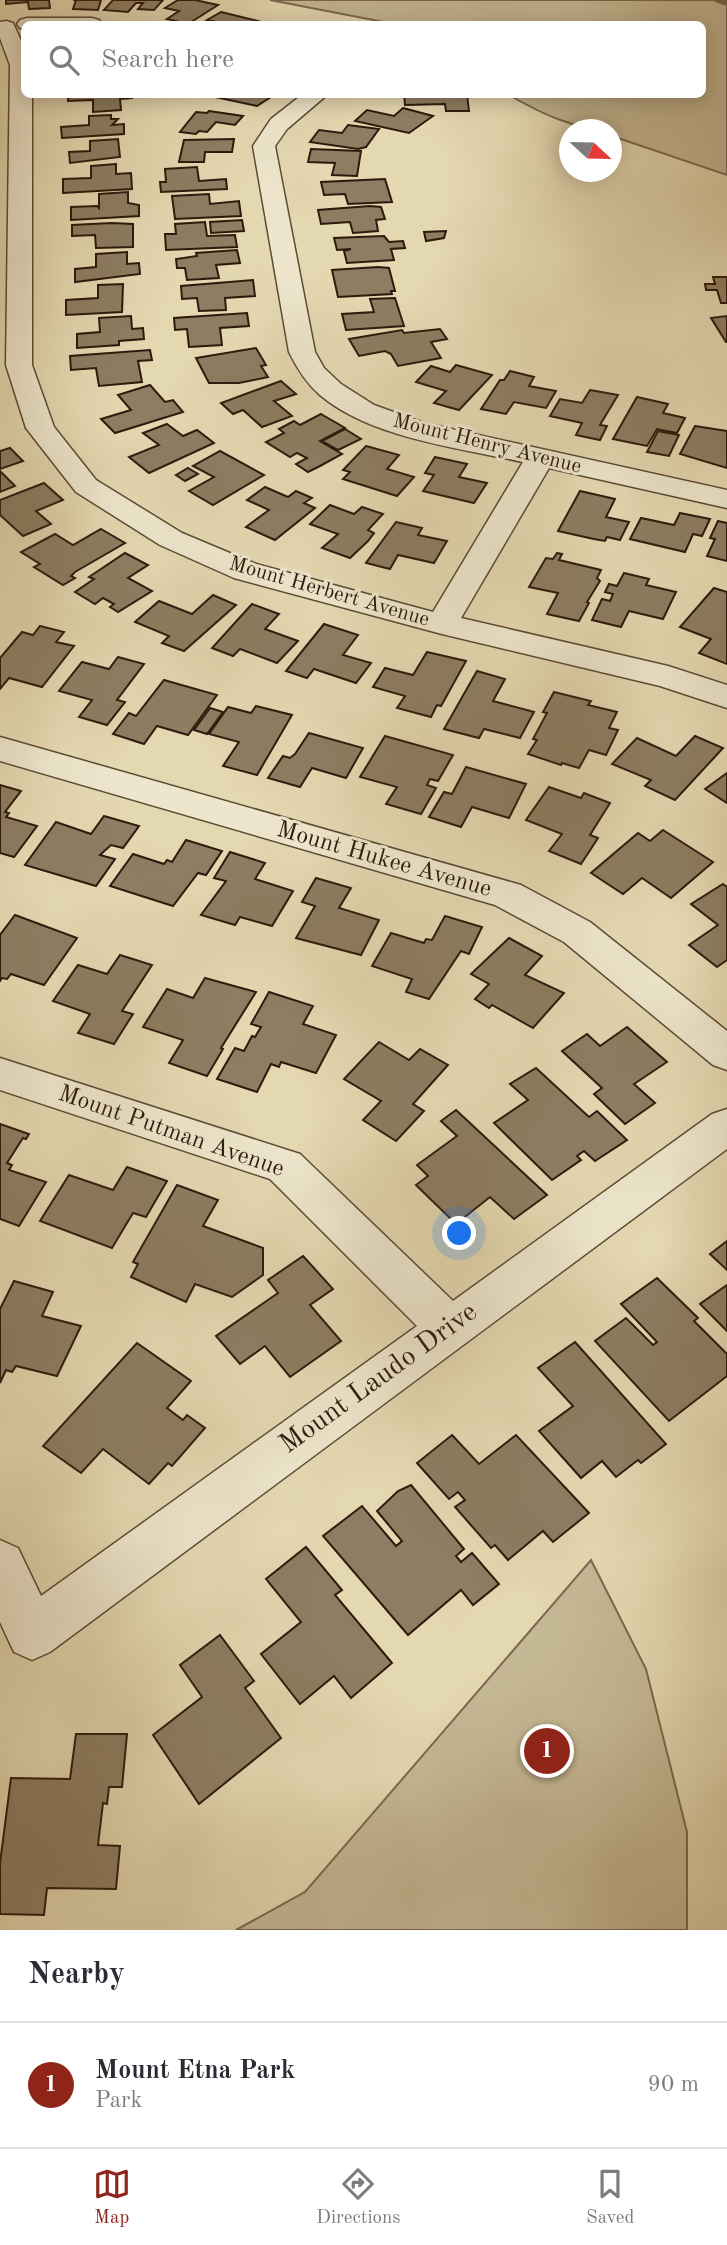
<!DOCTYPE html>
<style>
:root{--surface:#fff;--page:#f2f2f3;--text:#2b2b33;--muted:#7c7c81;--line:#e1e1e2;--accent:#8f2418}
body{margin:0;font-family:"Old Standard TT",serif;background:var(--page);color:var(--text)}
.compass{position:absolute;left:559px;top:119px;width:63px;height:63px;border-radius:50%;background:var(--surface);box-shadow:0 4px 18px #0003;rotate:112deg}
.you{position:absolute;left:460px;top:1234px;width:24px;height:24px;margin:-18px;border:5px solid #fff;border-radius:50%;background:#1a73e8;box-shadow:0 0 0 10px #1a73e833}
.badge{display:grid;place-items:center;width:46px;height:46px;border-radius:50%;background:var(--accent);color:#fff;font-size:23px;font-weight:700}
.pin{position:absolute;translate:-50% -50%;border:4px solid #fff;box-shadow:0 2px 7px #0006}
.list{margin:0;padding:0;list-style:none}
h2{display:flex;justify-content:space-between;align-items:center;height:91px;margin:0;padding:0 28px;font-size:30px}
h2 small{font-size:23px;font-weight:400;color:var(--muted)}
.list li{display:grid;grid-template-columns:46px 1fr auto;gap:21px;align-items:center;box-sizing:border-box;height:126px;padding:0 28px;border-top:2px solid var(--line)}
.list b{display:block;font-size:26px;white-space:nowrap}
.list p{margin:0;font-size:23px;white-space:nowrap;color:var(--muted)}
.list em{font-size:23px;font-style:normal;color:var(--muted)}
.icon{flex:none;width:38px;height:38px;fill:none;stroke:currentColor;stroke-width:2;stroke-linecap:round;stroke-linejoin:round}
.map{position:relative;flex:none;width:727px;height:1930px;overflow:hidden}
.search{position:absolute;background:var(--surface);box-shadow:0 4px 18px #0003;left:21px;right:21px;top:21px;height:77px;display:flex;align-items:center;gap:18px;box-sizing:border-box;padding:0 24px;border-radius:10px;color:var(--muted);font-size:26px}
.sheet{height:217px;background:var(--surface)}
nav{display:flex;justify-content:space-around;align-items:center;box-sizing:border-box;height:98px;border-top:2px solid var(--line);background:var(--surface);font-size:19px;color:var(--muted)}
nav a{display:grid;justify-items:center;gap:4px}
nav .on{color:var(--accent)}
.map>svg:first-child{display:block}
</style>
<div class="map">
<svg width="727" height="1930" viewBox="0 0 727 1930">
<rect width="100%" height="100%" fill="#e4d8b1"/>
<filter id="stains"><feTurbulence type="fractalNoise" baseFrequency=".00286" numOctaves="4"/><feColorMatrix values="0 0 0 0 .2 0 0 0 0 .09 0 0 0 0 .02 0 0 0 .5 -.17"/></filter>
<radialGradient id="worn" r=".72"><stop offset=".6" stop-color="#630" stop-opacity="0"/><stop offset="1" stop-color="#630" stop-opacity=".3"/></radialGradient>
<g fill="#c5b895" stroke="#7a6951" stroke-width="2">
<path d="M270 0H727V175L612 136V130C575 130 540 113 509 95L702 94V24H394Z"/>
<path d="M591 1560 646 1669 687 1832V1930H236L305 1892Z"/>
</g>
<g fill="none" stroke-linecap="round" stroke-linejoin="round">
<path stroke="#76654e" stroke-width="6" d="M718 0 727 3"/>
</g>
<g fill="#8d7d62" stroke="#2e1a0d" stroke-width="2">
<path d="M6 0H49L50 8 29 9 28 2 6 4Z"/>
<path d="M73 0H101L98 10 73 9 76 0Z"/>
<path d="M113 0H163L154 10 138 9 143 3H136L128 12 104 10Z"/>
<path d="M178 0H195L218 5 188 24 167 19 179 11 165 8Z"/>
<path d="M221 12 258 21 252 24H226L207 20Z"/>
<path d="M68 94H132V98L120 99 121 110 93 112V100L68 101Z"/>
<path d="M219 94H273L274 95 257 106 215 97Z"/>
<path d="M404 94H467L469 111H446L445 104 405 105Z"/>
<path d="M403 108 433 116 409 133 355 121 367 110 394 116Z"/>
<path d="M209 111 243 116 235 125 216 122 207 132 199 131 196 134 180 132 196 112 207 113Z"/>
<path d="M111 115V119H118L112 125 124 124V134L62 138 61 127 89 125V116Z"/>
<path d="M348 125 379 129 366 147 358 149 310 142 319 130 342 133Z"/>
<path d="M118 139 120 157 70 163 69 152 90 151V141Z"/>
<path d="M234 139 232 152H205L204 162H179L184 140Z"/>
<path d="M311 149 361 151 357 176 332 175 335 163 308 162Z"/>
<path d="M116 164V174L131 173 132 189 63 193V179L91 178V166Z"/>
<path d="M197 167 199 181 226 179 227 189 161 192 160 182H166L165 169Z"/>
<path d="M385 179 392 202 348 204 345 194 324 195 321 182Z"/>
<path d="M128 192V203L139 205V216L71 220V207L97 206 99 208V194Z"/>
<path d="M209 194 210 204 239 201 241 216 175 219 172 196Z"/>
<path d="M370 206 381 207 385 219 376 220 378 231 353 233 350 222 321 224 318 210Z"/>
<path d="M242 220 244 231 211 233 210 222Z"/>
<path d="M205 222 207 236 235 235 237 247 166 250 165 234H176L175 224Z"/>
<path d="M112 223 133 224V247L96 248 95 235 72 236V225Z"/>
<path d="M446 231 444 238 426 241 424 232Z"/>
<path d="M384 236 389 242 403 241 405 248 391 249 394 260 347 263 344 251 351 249 337 250 334 238Z"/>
<path d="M237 250 240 263 216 265 219 278 187 280 185 268H177L176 259 197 256 196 253Z"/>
<path d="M127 252V264L139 263 140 274 75 282V269L96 267V254Z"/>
<path d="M378 267 389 268 395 291H391L392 294 338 297 332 270Z"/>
<path d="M713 277H727V303H721L717 290H706L705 284H715Z"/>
<path d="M253 280 255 296 225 298 226 310 199 311 197 298 182 299 181 286Z"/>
<path d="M123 284 122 312 66 315V300L98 298V285Z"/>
<path d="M395 298 404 326 346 330 342 314 374 312 370 299Z"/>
<path d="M247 313 249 326 220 328 222 345 189 347 187 329 175 330 174 318Z"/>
<path d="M131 316 132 329 143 328 144 339 119 341V345L77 348V334L100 332 99 318Z"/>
<path d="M727 316V342H726L711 318Z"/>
<path d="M440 329 447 339 431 342 441 358 398 366 391 354 385 351 359 356 349 339 402 330 404 333Z"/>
<path d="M256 348 266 365 261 366 268 377 239 383H209L196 358Z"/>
<path d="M150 350 152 360 138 361 142 382 99 386 96 368 71 370 70 356Z"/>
<path d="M456 365 492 375 459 410 434 403 446 391 416 382 431 366 450 372Z"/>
<path d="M510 371 534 377 529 386 556 391 546 408 514 402 506 414 481 409 500 380H504Z"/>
<path d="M281 381 296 394 274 401 292 416 262 427 243 410 233 414 221 403Z"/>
<path d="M150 385 165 402 173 400 183 412 115 433 101 419 131 410 118 395Z"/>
<path d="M590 390 618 395 600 425 607 426 600 440 576 435 582 423 550 416 560 399 582 403Z"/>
<path d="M637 397 668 404 663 413 685 418 677 433 657 429 647 446 613 439Z"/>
<path d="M321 414 345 428 320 441 342 454 320 466 308 472 296 464 307 458 297 453 290 457 266 442 284 433 279 429 294 421 300 425Z"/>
<path d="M167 424 183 436 197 430 214 443 149 473 129 457 159 445 143 433Z"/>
<path d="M695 426 727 431V468L680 454Z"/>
<path d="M345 429 361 439 338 450 322 441Z"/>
<path d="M658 431 679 435 669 456 647 452Z"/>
<path d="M366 446 399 455 387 469 414 477 397 496 343 479 350 472 343 470Z"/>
<path d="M10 448 23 461 0 469V451Z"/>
<path d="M220 451 264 475 213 505 189 491 214 477 193 466Z"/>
<path d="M435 457 467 464 459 477 487 483 474 503 423 491 434 475 425 473Z"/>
<path d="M188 468 198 474 185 481 176 475Z"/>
<path d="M0 471 15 486 0 492Z"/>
<path d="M44 483 63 500 36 511 51 524 23 536 0 515V500Z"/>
<path d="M265 487 288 497 296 491 312 498 304 503 315 508 275 540 246 527 269 510 247 500Z"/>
<path d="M580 491 615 499 606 517 629 522 620 540 607 537 605 541 594 539 558 531Z"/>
<path d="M330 505 354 514 362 507 383 514 368 530 374 533 368 541 350 558 322 548 338 534 310 524Z"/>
<path d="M680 513 710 519 702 536 693 534 685 552 630 539 641 518 674 525Z"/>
<path d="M718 521 727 523V561L707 556 715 539 710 538Z"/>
<path d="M396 522 422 528 418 535 447 541 434 563 398 555 390 569 366 563Z"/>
<path d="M101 529 125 543 75 572 71 576 75 578 63 585 34 567 40 564 21 552 55 534 73 545Z"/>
<path d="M125 553 148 565 128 578 152 591 118 612 110 607 114 604 103 598 95 604 75 592 94 579 89 577Z"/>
<path d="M557 553 562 554 559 560 601 570 597 578 600 581 587 602 589 603 579 621 547 614 558 593 529 587 546 558 553 559Z"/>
<path d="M624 573 649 579 646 585 676 592 663 619 629 611 621 627 592 620 602 599 610 601 613 594 605 592 609 584 617 586Z"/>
<path d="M714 588 727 592V664L699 653 711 639 680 627Z"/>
<path d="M213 595 236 605 184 651 162 643 169 636 135 622 159 601 192 614Z"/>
<path d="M252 604 279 614 265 629 298 641 277 663 240 649 233 656 212 648Z"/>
<path d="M324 624 358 635 343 655 371 663 356 683 314 669 307 678 286 671Z"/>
<path d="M40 626 64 632 56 642 74 646 42 687 9 678 0 689V658L22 632 33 635Z"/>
<path d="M427 652 466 661 441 706 437 705 431 717 397 708 405 696 373 687 385 668 413 675Z"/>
<path d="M118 657 144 664 117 700 125 702 107 725 79 717 92 700 59 691 82 662 109 669Z"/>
<path d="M477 671 505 679 493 701 534 712 520 738 484 729 479 738 444 729Z"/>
<path d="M164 680 217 695 188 735 157 726 144 744 113 734 129 713 136 716Z"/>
<path d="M554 692 591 701 588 705 617 712 609 728 618 730 606 755 589 750 579 768 562 763 561 765 528 754 537 740 533 739 547 713 543 712Z"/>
<path d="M256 706 292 715 257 775 223 766 239 742 209 734 228 707 251 713Z"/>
<path d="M210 708 223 712 207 734 194 730Z"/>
<path d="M309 733 363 748 346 778 312 768 300 787 268 778 283 756 290 758 295 754Z"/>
<path d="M385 736 453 755 438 781 430 779 427 785 436 788 421 814 386 804 397 787 360 777Z"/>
<path d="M695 736 723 748 675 800 645 786 651 780 612 764 637 738 676 756Z"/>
<path d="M466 767 526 784 509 818 472 807 461 827 429 817 444 792 452 794Z"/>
<path d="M727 773V803L705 789Z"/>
<path d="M0 785 21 791 5 812 9 813 6 817 37 826 14 857 0 853Z"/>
<path d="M549 787 581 798 584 793 610 803 590 835 598 838 581 864 549 851 562 834 526 820Z"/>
<path d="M104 816 139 826 123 848 111 845 100 855 115 859 96 886 25 865 56 822 91 834Z"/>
<path d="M663 830 713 862 671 898 642 878 623 894 591 873 638 833 650 841Z"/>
<path d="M186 840 222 851 206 875 198 873 173 906 110 886 133 854 164 864 167 860 172 862Z"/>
<path d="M230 852 265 863 255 879 293 891 272 926 240 917 235 925 201 915 226 881 214 878Z"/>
<path d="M316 878 351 888 339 908 379 920 361 955 296 938 315 906 302 902Z"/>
<path d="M723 884 727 887V960L717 967 689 945 718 925 691 904Z"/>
<path d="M15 915 77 938 44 985 11 974 7 979 2 978 0 981V935Z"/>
<path d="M445 916 482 927 469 954 461 951 429 999 406 992 412 979 372 966 391 933 424 943 426 939 432 940Z"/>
<path d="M509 938 542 956 525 975 564 993 533 1028 492 1005 489 1008 475 999 489 984 471 974Z"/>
<path d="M120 955 152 965 122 1011 133 1014 114 1044 78 1033 90 1014 53 1001 78 965 107 974Z"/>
<path d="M205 978 256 992 221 1048 223 1049 207 1076 169 1063 183 1040 143 1027 167 989 193 998Z"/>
<path d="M269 992 313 1006 303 1024 336 1035 316 1073 281 1062 279 1067 271 1064 257 1092 217 1079 235 1048 244 1051 252 1036 255 1037 261 1027 251 1024Z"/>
<path d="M627 1027 667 1062 634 1084 655 1103 625 1124 594 1094 602 1088 562 1051 587 1034 600 1046Z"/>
<path d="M379 1042 409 1060 420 1049 448 1065 413 1104 424 1111 396 1141 363 1120 381 1101 344 1079Z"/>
<path d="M536 1068 589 1117 597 1111 627 1140 595 1161 584 1151 577 1156 581 1160 552 1180 494 1123 528 1100 510 1084Z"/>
<path d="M456 1110 547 1195 514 1219 490 1197 456 1224 416 1185 428 1176 417 1165 457 1136 441 1121Z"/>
<path d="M0 1124 29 1134 26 1139 23 1138 7 1163 12 1165 9 1170 46 1182 19 1226 0 1219Z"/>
<path d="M127 1167 167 1181 146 1217 133 1213 112 1248 40 1221 69 1175 113 1190Z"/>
<path d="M177 1185 218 1200 203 1226 263 1248V1275L232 1297 195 1284 186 1302 131 1277 138 1264 133 1262Z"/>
<path d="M727 1241V1270L710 1254Z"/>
<path d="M303 1256 333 1289 310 1305 341 1341 290 1377 265 1346 240 1364 216 1336 278 1293 268 1280Z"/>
<path d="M657 1278 698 1318 694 1321 727 1354V1376L669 1421 595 1341 626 1318 653 1345 657 1342 621 1304Z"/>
<path d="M14 1281 53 1292 42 1316 81 1326 57 1376 16 1366 12 1372 6 1370 0 1383V1309Z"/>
<path d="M727 1285V1331L700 1304Z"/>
<path d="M575 1342 666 1444 641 1463 638 1460 616 1477 602 1461 581 1478 539 1431 573 1406 538 1368Z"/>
<path d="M137 1343 191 1381 167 1408 183 1420 187 1415 205 1428 172 1466 168 1463 149 1484 103 1449 81 1473 43 1446Z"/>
<path d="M452 1435 479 1464 516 1435 589 1513 553 1542 543 1531 508 1560 495 1545 491 1548 455 1507 465 1500 458 1492 449 1499 417 1463Z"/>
<path d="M411 1485 464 1549 456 1556 461 1562 472 1553 499 1584 473 1605 461 1590 408 1635 323 1536 362 1506 396 1546 402 1541 377 1511 398 1491Z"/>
<path d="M306 1547 342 1590 335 1595 392 1663 351 1698 334 1676 300 1704 261 1654 301 1622 266 1579Z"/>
<path d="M220 1635 254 1681 245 1688 281 1738 199 1804 153 1735 202 1697 180 1665Z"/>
<path d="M76 1734H127L122 1787H109L107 1804 103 1803 98 1845 120 1846 116 1889 47 1888 44 1915 0 1914V1863L11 1778 70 1779Z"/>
</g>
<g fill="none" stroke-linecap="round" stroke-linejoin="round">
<defs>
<g id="minor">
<path d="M27 18H92L99 20 102 24H24V29L20 28 17 24 20 20Z"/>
<path d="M6 21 13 23 24 47V94H32V365L54 427 96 480 182 533 256 564 433 612 523 462C459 448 371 438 320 395 306 383 297 368 289 352L253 146 271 119 303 94H328L287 129 275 146 315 352 324 368 341 384 374 405 424 423 727 490V508L549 468 461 618 668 666 727 685V708L660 686 442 634 234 578 160 545 76 492 26 428 6 365 10 65 0 38V22Z"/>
<path d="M0 737 521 885 590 922 727 1031V1070L713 1065 564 942 495 905 0 761Z"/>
<path d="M0 1058 300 1154 453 1301 712 1114 727 1109V1149L50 1652 32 1660 14 1652 0 1622V1540L18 1548 41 1596 417 1326 270 1179 0 1090Z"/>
</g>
</defs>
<use href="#minor" stroke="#5c4a36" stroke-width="3"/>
<use href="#minor" fill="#ede6cc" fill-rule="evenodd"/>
</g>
<g text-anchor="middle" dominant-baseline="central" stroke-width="6" stroke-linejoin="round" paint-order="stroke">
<g font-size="21" fill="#2e1a0d" stroke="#ede6cc">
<text transform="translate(487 444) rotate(14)">Mount Henry Avenue</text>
<text transform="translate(329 592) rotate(16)">Mount Herbert Avenue</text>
</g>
<g font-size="24" fill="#2e1a0d" stroke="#ede6cc">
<text transform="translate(384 860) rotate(16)">Mount Hukee Avenue</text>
<text transform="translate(171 1132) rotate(19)">Mount Putman Avenue</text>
</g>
<g font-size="28" fill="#2e1a0d" stroke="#ede6cc">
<text transform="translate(379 1379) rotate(-36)">Mount Laudo Drive</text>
</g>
</g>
<rect width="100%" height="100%" filter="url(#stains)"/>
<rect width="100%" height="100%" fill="url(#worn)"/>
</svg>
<svg class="compass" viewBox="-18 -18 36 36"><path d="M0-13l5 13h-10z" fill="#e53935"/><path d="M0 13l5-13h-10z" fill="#7c7c81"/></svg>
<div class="you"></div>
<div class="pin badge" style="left:547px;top:1751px">1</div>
<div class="search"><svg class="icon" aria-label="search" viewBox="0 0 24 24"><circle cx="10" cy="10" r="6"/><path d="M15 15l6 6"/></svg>Search here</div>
</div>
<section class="sheet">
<h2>Nearby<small></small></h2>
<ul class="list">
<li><span class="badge">1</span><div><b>Mount Etna Park</b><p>Park</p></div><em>90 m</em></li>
</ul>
</section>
<nav>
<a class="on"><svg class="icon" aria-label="map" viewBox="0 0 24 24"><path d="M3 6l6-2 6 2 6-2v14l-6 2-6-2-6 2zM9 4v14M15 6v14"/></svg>Map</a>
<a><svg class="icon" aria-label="directions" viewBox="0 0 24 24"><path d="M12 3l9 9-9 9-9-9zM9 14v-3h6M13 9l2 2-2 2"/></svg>Directions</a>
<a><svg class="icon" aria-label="saved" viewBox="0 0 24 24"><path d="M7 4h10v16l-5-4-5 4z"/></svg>Saved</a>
</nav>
